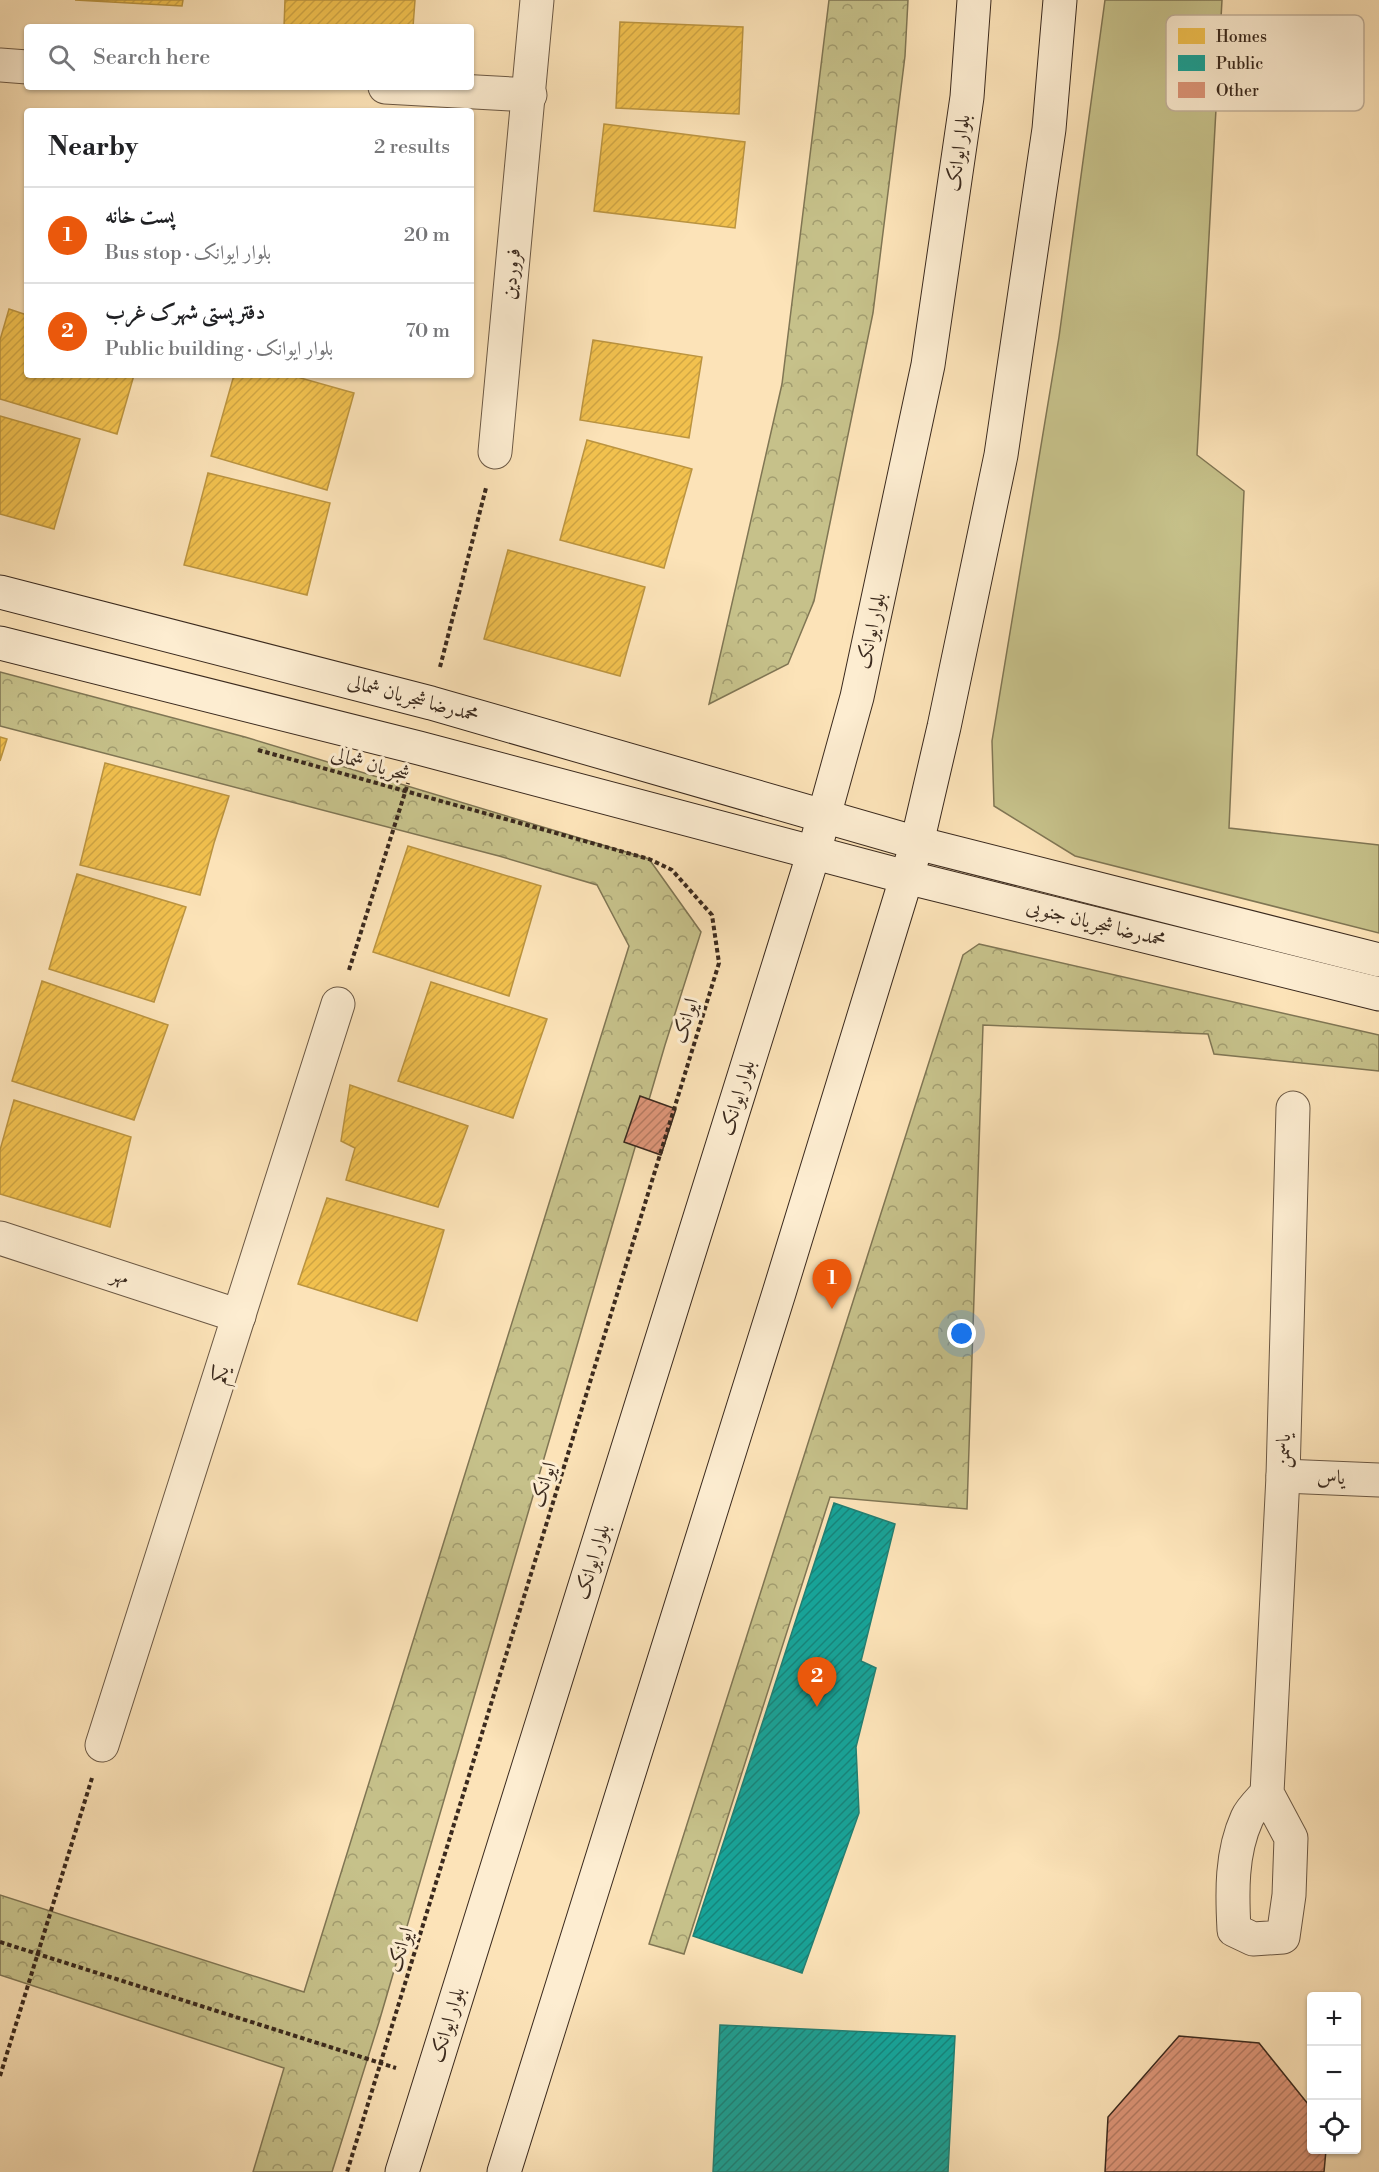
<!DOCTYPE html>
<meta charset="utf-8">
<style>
:root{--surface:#fff;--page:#f2f2f2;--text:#202124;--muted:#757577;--line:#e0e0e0;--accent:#ea580c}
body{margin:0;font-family:"Libre Bodoni",Amiri,serif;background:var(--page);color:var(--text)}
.controls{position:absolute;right:18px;bottom:18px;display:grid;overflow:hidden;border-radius:6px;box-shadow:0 2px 4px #0004}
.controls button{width:54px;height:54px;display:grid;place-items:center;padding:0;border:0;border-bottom:2px solid var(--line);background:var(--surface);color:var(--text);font:30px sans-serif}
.you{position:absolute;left:962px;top:1334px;width:21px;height:21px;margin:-15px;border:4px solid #fff;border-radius:50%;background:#1a73e8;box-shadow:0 0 0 9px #1a73e833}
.badge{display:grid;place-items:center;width:39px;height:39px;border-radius:50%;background:var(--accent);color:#fff;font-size:20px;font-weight:700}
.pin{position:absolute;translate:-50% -50px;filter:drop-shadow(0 2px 3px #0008)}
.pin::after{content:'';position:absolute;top:32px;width:21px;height:18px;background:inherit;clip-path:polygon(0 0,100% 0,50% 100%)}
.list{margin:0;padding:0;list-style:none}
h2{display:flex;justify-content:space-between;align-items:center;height:78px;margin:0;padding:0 24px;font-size:26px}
h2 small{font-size:20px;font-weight:400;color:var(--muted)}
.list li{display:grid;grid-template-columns:39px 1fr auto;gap:18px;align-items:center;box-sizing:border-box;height:96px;padding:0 24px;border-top:2px solid var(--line)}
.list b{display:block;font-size:22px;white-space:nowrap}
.list p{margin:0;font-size:20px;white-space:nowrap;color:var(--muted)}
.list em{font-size:20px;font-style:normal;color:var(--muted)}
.icon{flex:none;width:33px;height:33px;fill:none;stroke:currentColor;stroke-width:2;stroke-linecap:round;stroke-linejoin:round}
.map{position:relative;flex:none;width:1379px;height:2172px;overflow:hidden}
.search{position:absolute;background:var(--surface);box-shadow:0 2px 4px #0004;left:24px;top:24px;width:450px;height:66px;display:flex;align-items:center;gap:15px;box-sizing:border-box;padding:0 21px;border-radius:6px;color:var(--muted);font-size:22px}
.panel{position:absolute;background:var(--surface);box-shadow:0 2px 4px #0004;left:24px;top:108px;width:450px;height:270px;border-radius:6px}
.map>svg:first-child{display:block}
</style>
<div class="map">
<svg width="1379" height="2172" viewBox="0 0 1379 2172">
<defs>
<pattern id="park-crowns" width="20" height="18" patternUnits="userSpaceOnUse" patternTransform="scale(1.5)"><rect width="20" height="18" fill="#c6c18a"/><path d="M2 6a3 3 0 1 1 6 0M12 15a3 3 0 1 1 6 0" fill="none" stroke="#a29d70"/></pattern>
<pattern id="homes-hatch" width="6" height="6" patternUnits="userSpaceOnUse" patternTransform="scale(1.5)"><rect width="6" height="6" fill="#f2c14e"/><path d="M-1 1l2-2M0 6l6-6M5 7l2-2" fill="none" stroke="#d0a644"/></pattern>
<pattern id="public-hatch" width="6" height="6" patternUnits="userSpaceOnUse" patternTransform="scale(1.5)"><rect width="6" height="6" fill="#17a398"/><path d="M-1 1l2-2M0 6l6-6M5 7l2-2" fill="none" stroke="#16857b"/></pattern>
<pattern id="building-hatch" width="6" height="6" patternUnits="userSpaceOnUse" patternTransform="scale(1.5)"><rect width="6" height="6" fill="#dd9578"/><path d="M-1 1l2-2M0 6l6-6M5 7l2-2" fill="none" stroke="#b47a62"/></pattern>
</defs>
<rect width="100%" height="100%" fill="#fce3b8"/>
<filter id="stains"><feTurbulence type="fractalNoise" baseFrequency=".00333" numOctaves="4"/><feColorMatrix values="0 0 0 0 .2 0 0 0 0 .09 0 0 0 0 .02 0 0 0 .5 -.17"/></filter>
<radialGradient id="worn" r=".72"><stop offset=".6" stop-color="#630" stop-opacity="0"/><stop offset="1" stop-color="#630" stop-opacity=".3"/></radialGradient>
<path fill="#c6c18a" stroke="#807654" stroke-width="1.5" d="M1105 0H1222L1197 455 1244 491 1229 828 1379 845V933L1075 856 994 806 992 741 1059 337Z"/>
<g fill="url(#park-crowns)" stroke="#807654" stroke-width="1.5">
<path d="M829 0H908L905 56 873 313 814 601 788 664 709 704 782 384Z"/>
<path d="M0 672 245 737 649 859 701 932 665 1045 379 2022 332 2172H253L284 2068 0 1975V1895L304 1992 629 946 597 885 499 856 0 726Z"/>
<path d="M979 944 1379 1035V1071L1214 1054 1208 1034 983 1025 967 1509 830 1497 684 1954 649 1944 963 955Z"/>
</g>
<g fill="url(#homes-hatch)" stroke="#bb9440" stroke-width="1.5">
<path d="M75 0H183L182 6Z"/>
<path d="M285 0H415L413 27H284Z"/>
<path d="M620 22 743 27 739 114 616 108Z"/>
<path d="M604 124 745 142 735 228 594 211Z"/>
<path d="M9 309 27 315V375H134L117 434 0 399V340Z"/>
<path d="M593 340 702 357 689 438 580 420Z"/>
<path d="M234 375H290L354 393 327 490 211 456Z"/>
<path d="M0 416 80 439 54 529 0 514Z"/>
<path d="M587 440 692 469 664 568 560 540Z"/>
<path d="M208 473 330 503 307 595 184 565Z"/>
<path d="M508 550 645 587 620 676 484 639Z"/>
<path d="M0 737 7 739 0 761Z"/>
<path d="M105 763 229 796 214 843 200 895 80 865Z"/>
<path d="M408 846 541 886 509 996 373 952Z"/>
<path d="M77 874 186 907 154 1002 49 969Z"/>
<path d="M42 981 168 1025 134 1120 12 1081Z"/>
<path d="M431 982 547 1019 513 1118 398 1081Z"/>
<path d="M350 1085 468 1126 438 1207 346 1180 355 1148 341 1141Z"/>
<path d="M14 1100 131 1137 110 1227 0 1194V1150Z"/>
<path d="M327 1198 444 1230 417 1321 298 1284Z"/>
</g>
<g fill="url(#public-hatch)" stroke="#227f73" stroke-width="1.5">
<path d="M834 1503 895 1524 861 1661 876 1668 856 1747 859 1813 802 1973 693 1936Z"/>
<path d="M720 2025 955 2036 948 2172H713Z"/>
</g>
<g fill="url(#building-hatch)" stroke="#3b2a1e" stroke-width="1.5">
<path d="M640 1096 676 1109 661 1155 624 1142Z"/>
<path d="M1179 2036 1259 2043 1312 2109V2150H1326L1324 2172H1105L1108 2117Z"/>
</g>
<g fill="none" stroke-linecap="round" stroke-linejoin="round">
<defs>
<g id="street">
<path d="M0 65 27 67"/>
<path d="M385 87 530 95"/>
<path d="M495 452 537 0"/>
<path d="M0 1238 239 1316"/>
<path d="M1283 1476 1379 1480"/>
<path d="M102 1745 338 1004"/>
<path d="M1267 1793 1291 1838 1289 1895 1283 1937 1253 1939 1234 1930C1232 1893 1231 1853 1247 1818 1251 1809 1261 1800 1267 1793L1283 1476 1293 1108"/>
</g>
<g id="secondary">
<path d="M0 592 431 703 917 843 1379 960"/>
<path d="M0 643 419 748 906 877 1379 994"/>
<path d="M402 2172 814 852 857 697 928 365 967 97 974 0"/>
<path d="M504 2172 779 1293 917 843 944 727 1001 455 1049 129 1060 0"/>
</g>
</defs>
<use href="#street" stroke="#6b5844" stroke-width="35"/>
<use href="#secondary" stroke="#3b2a1e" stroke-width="35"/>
<g stroke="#3b2a1e" stroke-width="4" stroke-dasharray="4.5 3" stroke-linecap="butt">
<path d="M440 667 486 488"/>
<path d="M258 750 649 859 672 870 712 915 719 963 347 2172"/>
<path d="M349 970 408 783"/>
<path d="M0 1942 396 2068"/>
<path d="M0 2076 92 1778"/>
</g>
<use href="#street" stroke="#fdedd1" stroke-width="33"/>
<use href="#secondary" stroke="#fdedd1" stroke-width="33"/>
</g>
<g text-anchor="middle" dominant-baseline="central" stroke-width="6" stroke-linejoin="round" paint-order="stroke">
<g font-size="20" fill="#3b2a1e" stroke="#fdedd1">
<text transform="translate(959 153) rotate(-82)">بلوار ایوانک</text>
<text transform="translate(512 274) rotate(-84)">فروردین</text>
<text transform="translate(872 631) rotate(-78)">بلوار ایوانک</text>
<text transform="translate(413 699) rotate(15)">محمدرضا شجریان شمالی</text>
<text transform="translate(370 765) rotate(16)">شجریان شمالی</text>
<text transform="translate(1096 924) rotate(14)">محمدرضا شجریان جنوبی</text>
<text transform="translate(686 1021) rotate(-73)">ایوانک</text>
<text transform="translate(738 1098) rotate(-73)">بلوار ایوانک</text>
<text transform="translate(120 1277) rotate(18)">مهر</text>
<text transform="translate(221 1375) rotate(-72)">یکم</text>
<text transform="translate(1284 1451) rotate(-88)">یاسمن</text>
<text transform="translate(1331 1478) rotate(2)">یاس</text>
<text transform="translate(544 1485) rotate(-73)">ایوانک</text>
<text transform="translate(593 1562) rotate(-73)">بلوار ایوانک</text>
<text transform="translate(401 1950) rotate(-73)">ایوانک</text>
<text transform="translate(448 2025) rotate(-73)">بلوار ایوانک</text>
</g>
</g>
<rect x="1166" y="15" width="198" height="96" rx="9" fill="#fdedd1" stroke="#c3b29b" stroke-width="1.5"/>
<rect x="1178" y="28" width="27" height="16" fill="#f2c14e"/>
<rect x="1178" y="55" width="27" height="16" fill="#17a398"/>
<rect x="1178" y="82" width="27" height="16" fill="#dd9578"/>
<g font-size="16" fill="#3b2a1e">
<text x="1216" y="42">Homes</text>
<text x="1216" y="69">Public</text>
<text x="1216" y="96">Other</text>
</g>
<rect width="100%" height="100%" filter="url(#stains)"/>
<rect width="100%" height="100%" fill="url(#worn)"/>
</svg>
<div class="controls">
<button>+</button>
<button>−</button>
<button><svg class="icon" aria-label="locate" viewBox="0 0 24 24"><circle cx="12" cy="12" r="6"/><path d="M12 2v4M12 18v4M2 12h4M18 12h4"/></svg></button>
</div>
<div class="you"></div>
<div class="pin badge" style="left:832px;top:1309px">1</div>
<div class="pin badge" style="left:817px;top:1707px">2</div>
<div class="search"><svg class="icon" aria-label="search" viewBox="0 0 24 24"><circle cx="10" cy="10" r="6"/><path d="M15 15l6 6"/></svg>Search here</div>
<section class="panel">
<h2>Nearby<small>2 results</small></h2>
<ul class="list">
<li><span class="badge">1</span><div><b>پست خانه</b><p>Bus stop · بلوار ایوانک</p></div><em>20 m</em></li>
<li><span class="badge">2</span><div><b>دفتر پستی شهرک غرب</b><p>Public building · بلوار ایوانک</p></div><em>70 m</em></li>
</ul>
</section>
</div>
